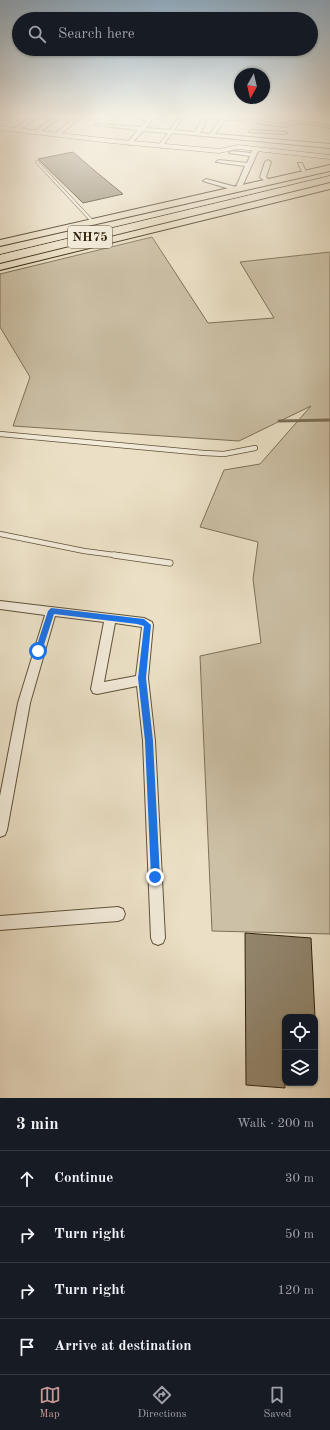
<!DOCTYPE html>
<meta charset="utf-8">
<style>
:root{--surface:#171b24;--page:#20242c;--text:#f1f3f6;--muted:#9ea1a6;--line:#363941;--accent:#c59692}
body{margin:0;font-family:"Old Standard TT",serif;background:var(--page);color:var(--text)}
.controls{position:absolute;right:12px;bottom:12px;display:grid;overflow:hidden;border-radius:8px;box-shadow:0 1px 3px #0004}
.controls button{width:36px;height:36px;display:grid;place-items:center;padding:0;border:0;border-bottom:1px solid var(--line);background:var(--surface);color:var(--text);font:20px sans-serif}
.compass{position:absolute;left:234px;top:68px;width:36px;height:36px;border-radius:50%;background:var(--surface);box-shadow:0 1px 3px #0004;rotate:188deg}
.stop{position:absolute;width:12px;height:12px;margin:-9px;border:3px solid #1a73e8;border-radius:50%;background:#fff}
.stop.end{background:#1a73e8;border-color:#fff;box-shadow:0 1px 4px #0008}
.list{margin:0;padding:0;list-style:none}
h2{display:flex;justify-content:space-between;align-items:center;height:52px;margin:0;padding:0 16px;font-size:17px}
h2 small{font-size:13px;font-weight:400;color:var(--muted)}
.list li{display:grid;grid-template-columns:26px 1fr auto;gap:12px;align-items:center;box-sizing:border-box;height:56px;padding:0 16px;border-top:1px solid var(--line)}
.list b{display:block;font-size:15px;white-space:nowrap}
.list em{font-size:13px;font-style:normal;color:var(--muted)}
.icon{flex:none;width:22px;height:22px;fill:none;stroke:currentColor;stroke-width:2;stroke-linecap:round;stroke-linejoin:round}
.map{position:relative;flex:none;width:330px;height:1098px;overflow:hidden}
.search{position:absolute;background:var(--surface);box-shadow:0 1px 3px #0004;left:12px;right:12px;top:12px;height:44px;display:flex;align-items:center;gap:10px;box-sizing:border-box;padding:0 14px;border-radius:22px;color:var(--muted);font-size:15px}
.sheet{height:276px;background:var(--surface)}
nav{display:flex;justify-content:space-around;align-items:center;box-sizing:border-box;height:56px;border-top:1px solid var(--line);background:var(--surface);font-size:11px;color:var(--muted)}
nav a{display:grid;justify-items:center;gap:2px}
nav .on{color:var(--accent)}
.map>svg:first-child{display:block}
</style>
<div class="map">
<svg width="330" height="1098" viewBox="0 0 330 1098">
<rect width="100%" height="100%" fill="#ebe0c6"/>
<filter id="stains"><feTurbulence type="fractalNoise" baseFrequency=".005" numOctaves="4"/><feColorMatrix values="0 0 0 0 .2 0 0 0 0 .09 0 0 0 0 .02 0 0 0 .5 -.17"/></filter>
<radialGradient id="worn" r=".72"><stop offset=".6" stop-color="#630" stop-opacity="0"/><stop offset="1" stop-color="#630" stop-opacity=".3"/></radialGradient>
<path fill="#ccc0a6" stroke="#7f7159" d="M152 237 208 323 274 318 240 262 330 252V934L212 931 200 656 261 643 253 579 258 542 200 527 224 470 260 464 311 406 239 441 13 426 30 377 0 327V274Z"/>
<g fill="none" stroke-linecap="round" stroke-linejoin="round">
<path stroke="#7b6d56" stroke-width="3" d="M279 421 330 420"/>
</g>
<g fill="#92856d" stroke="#32220c">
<path d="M73 152 95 171 123 194 83 203 38 159Z"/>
<path d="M245 933 311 938 315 1017H285V1088L246 1085Z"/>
</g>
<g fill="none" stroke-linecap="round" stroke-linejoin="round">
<defs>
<g id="lane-far2">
<path d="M0 119H9"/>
<path d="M37 162 93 222"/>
</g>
<g id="lane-far1">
<path d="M0 434 204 453 224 454 255 448"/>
<path d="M0 534 84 551 122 556"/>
</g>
<path id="lane" d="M114 555 170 563"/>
<g id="street">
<path d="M33 116H39L18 131H14V129Z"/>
<path d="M56 116H62L39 133H35V131Z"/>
<path d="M77 116H83L58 136H54V134Z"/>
<path d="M130 116H140L152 119 146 128 170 130 179 116H184L174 130 195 132 204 116H209L200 133 210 134 222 116H250L243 120H225L215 134 330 144V148L172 133 161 148 158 146 168 133 143 131 130 145 127 143 138 130 95 125 97 124 141 127 147 121Z"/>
<path d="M259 121 284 124 291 121 311 122 330 126V128L311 124 292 123 285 127 257 123Z"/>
<path d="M251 130 285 132 287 133 285 134 249 132Z"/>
<path d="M254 148 259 149 241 189 237 191 203 181 206 179 236 187 245 166 216 162 219 160 247 163 250 156 229 153 232 151 251 153Z"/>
<path d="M268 160 271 162 266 177 271 182 268 184 260 177 265 162Z"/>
<path d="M298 163H302L307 174H303Z"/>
<path d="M0 601 144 618 152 622 153 625 148 678 155 741 165 938 163 943 158 945 153 943 151 938 143 741 137 686 97 694 93 693 91 689 104 622 55 616 30 703 7 830 5 835 0 837V796L18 703 45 615 0 609ZM115 623 142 627 136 676 104 682Z"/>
<path d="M118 907 123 909 125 914 123 919 118 921 0 930V916Z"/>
</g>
<path id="secondary" d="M0 126 111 139 219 149 238 145 330 155V159L238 149 219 153 111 143 0 130Z"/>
<g id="primary">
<path d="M330 165V171L0 246V240Z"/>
<path d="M330 183V189L0 270V264Z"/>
</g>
<path id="highway" d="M330 176V182L0 263V255Z"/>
</defs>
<use href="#lane-far2" stroke="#60523a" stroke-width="3.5"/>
<use href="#lane-far1" stroke="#60523a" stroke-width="6"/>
<use href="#lane" stroke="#60523a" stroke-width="7"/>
<use href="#street" stroke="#60523a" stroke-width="2"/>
<use href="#secondary" stroke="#32220c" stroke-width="1"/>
<use href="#primary" stroke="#32220c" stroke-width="2"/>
<use href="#highway" stroke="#32220c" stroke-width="1"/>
<use href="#lane-far2" stroke="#f2ebda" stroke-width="2.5"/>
<use href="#lane-far1" stroke="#f2ebda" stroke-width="4.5"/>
<use href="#lane" stroke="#f2ebda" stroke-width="5.5"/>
<use href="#street" fill="#f2ebda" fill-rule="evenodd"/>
<use href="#secondary" fill="#f2ebda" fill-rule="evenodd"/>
<use href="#primary" fill="#ebe0c6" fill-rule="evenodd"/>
<use href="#highway" fill="#ebe0c6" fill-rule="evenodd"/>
</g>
<linearGradient id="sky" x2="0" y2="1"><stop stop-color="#90acc1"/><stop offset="0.43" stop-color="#f6f1e5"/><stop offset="1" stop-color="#f6f1e5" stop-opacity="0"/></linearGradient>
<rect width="330" height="270" fill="url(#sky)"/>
<path fill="#1a73e8" d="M51 608 144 619 151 625 146 678 153 741 160 877 159 880 155 881 152 880 151 877 145 741 138 678 144 626 137 624 54 614 42 651 38 654 35 651 48 611Z"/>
<g text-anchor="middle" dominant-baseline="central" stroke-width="3.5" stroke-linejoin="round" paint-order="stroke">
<rect fill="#f2ebda" stroke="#6c5e4a" stroke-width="1" x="68" y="226" width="44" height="22" rx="3"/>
<g font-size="13" font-weight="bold" fill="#32220c">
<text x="90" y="237">NH75</text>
</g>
</g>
<rect width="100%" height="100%" filter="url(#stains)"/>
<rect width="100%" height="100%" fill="url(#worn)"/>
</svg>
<div class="controls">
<button><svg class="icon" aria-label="locate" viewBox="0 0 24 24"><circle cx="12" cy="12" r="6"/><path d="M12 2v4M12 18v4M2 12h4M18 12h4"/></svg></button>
<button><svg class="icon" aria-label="layers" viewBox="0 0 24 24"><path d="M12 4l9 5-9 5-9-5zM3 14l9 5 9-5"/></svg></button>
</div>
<svg class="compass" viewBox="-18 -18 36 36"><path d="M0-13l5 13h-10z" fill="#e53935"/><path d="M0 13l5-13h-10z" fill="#9ea1a6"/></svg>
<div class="stop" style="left:38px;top:651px"></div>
<div class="stop end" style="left:155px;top:877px"></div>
<div class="search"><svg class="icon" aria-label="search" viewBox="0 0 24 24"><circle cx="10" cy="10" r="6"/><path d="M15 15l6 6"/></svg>Search here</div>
</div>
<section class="sheet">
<h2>3 min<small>Walk · 200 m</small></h2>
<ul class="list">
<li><svg class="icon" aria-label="ahead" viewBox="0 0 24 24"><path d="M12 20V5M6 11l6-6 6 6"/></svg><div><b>Continue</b></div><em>30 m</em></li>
<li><svg class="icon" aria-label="right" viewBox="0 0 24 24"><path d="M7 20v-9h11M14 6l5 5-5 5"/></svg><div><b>Turn right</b></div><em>50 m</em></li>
<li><svg class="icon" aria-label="right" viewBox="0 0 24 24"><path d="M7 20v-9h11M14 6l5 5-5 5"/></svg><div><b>Turn right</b></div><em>120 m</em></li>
<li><svg class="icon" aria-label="arrive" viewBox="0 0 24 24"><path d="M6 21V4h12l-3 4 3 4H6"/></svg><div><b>Arrive at destination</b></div></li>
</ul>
</section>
<nav>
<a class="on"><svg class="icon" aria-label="map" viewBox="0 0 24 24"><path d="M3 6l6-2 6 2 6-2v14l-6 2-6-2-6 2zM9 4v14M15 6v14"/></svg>Map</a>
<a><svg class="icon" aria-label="directions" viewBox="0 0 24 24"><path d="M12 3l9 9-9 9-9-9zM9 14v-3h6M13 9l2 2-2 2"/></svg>Directions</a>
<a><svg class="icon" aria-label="saved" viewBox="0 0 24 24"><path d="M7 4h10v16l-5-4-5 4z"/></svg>Saved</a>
</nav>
